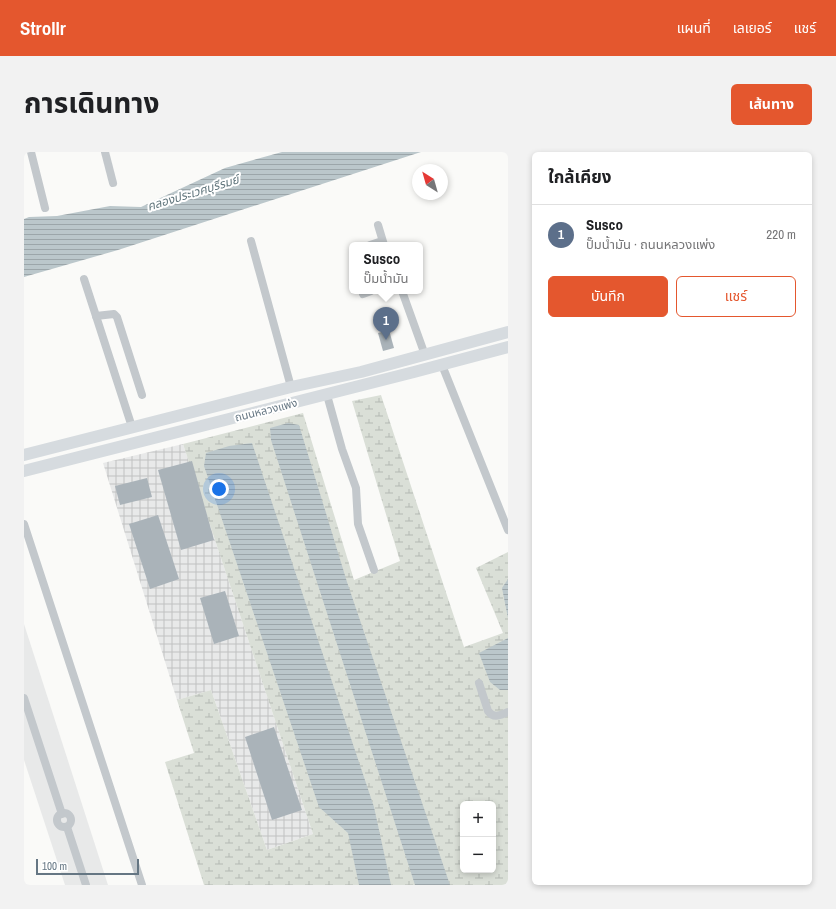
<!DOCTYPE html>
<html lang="th">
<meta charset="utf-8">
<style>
:root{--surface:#fff;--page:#f2f2f2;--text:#202124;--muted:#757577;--line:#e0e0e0;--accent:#e4572e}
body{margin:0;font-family:"Archivo Narrow","Noto Sans Thai",sans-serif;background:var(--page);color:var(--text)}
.controls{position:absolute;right:12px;bottom:12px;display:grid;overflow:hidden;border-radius:6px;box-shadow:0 2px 6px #0003}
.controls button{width:36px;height:36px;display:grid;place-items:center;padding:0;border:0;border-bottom:1px solid var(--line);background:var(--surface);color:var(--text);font:20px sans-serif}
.compass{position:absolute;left:388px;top:12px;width:36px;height:36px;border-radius:50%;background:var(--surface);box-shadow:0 2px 6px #0003;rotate:323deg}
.scale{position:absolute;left:12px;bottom:10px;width:103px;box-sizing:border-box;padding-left:4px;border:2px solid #657683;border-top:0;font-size:11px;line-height:14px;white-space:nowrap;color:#657683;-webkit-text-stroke:3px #fff;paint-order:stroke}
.you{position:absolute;left:195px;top:337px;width:14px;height:14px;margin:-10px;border:3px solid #fff;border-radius:50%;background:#1a73e8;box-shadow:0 0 0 6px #1a73e833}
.badge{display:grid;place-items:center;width:26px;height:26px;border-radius:50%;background:var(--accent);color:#fff;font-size:13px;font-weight:700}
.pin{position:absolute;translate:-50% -33px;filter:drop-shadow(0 1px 2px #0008)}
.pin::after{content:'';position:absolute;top:21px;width:14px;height:12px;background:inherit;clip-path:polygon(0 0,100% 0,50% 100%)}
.popup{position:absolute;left:325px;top:90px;width:74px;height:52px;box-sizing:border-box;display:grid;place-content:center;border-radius:6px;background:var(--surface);filter:drop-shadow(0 1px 3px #0005);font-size:13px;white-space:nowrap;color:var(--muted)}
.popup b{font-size:15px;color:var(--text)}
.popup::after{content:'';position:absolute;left:50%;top:100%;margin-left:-8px;border:8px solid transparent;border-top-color:var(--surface)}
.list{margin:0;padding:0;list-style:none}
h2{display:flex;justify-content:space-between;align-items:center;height:52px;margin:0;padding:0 16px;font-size:17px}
h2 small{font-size:13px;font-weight:400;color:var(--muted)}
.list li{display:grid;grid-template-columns:26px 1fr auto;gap:12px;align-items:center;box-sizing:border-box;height:60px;padding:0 16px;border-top:1px solid var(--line)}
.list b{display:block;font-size:15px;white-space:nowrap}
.list p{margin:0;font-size:13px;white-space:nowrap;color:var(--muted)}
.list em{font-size:13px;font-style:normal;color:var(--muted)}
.actions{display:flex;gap:8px;padding:12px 16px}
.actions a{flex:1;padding:9px 0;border:1px solid var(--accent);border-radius:6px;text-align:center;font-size:14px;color:var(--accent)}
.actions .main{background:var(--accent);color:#fff}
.map{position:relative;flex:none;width:484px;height:733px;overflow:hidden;border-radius:6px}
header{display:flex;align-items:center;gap:24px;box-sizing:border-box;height:56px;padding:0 20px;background:var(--accent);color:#fff}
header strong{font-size:19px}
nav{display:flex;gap:22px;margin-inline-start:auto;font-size:14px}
.intro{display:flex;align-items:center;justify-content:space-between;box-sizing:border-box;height:96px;padding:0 24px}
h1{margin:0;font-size:28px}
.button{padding:10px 18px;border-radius:6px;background:var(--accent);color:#fff;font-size:14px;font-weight:700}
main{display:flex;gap:24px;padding:0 24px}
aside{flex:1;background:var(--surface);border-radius:6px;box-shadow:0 2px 6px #0003}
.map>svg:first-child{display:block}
</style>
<header>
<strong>Strollr</strong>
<nav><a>แผนที่</a><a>เลเยอร์</a><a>แชร์</a></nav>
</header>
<div class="intro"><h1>การเดินทาง</h1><a class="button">เส้นทาง</a></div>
<main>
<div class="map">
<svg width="484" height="733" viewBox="0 0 484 733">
<defs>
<pattern id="industrial-grid" width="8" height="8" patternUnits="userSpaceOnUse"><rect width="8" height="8" fill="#e8e9e9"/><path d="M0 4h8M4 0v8" fill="none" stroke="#c0c1c2"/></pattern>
<pattern id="wetland-marsh" width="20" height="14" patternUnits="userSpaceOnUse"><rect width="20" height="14" fill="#dadfd7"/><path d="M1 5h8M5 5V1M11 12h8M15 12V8" fill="none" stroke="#b4b9b4"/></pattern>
<pattern id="water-rules" width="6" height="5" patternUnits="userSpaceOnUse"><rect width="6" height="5" fill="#bbc7cb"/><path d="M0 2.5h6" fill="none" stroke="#9ca6aa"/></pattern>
</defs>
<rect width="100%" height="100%" fill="#fafaf8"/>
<path fill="#e8e9e9" d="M0 472 84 733H41L0 608Z"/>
<path fill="url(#industrial-grid)" d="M159 292 289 682 243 698 187 538 153 548 79 311Z"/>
<path fill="url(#wetland-marsh)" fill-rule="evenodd" d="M357 243 440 495 479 481 452 416 484 400V733H180L141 610 170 601 153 548 187 538 243 698 289 682 159 292 279 261 330 428 376 409 328 249ZM439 652H469V718H439Z"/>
<g fill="url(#water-rules)">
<path d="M258 0H397L94 98 0 125V67L5 65 33 64 86 54 117 55 201 16Z"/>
<path d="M264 271 275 273 323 430 426 733H391L247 288 246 276Z"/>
<path d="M228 291 350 655 367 733H335L324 681 295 655 180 314 182 301 205 294Z"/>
<path d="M484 427V466L478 436Z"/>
<path d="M484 486V538H476L466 530 455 501Z"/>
</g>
<g fill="#aab3b9">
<path d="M365 178 370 196 359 199 354 181Z"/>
<path d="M168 309 190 388 157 398 134 318Z"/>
<path d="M123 326 128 345 96 353 91 334Z"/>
<path d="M134 363 155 427 126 437 105 372Z"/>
<path d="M201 439 215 484 190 492 176 446Z"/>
<path d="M250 575 278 658 248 668 221 585Z"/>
</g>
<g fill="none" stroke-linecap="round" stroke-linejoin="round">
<g stroke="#c3c8cc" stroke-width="8">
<path d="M7 0 21 56"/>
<path d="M81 0 89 31"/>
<path d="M354 73 360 93"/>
<path d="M227 89 267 235"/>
<path d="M346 93 358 89"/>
<path d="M60 127 108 275"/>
<path d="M378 139 401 203"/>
<path d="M339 142 347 139"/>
<path d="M72 164 90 162 93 165 118 243"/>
<path d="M418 213 484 378"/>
<path d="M303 243 318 297 332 336 334 372 350 418"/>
<path d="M0 372 118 733"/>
<path d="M455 531 464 559C470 567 476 563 484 560"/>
<path d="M0 546 38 662"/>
<circle cx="40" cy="668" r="7"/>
<path d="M43 675 62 733"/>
</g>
<g stroke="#d6dbdf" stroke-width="12">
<path d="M0 303 267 235 337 220 484 180"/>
<path d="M0 319 390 220 484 195"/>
</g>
</g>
<g text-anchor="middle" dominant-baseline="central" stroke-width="4" stroke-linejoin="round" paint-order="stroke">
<g font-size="11" fill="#657683" stroke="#fff">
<text transform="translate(242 258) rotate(-14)">ถนนหลวงแพ่ง</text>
</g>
<g font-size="12" font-style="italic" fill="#60757c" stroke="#fff">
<text transform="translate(169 41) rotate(-17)">คลองประเวศบุรีรมย์</text>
</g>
</g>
</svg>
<div class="controls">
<button>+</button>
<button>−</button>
</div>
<svg class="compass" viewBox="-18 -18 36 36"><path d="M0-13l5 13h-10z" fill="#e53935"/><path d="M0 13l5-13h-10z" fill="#757577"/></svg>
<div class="scale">100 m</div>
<div class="you"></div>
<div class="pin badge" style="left:362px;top:188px;background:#5c6f8a">1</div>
<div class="popup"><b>Susco</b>ปั๊มน้ำมัน</div>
</div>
<aside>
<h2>ใกล้เคียง<small></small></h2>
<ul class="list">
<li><span class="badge" style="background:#5c6f8a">1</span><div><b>Susco</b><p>ปั๊มน้ำมัน · ถนนหลวงแพ่ง</p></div><em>220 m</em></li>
</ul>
<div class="actions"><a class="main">บันทึก</a><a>แชร์</a></div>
</aside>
</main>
